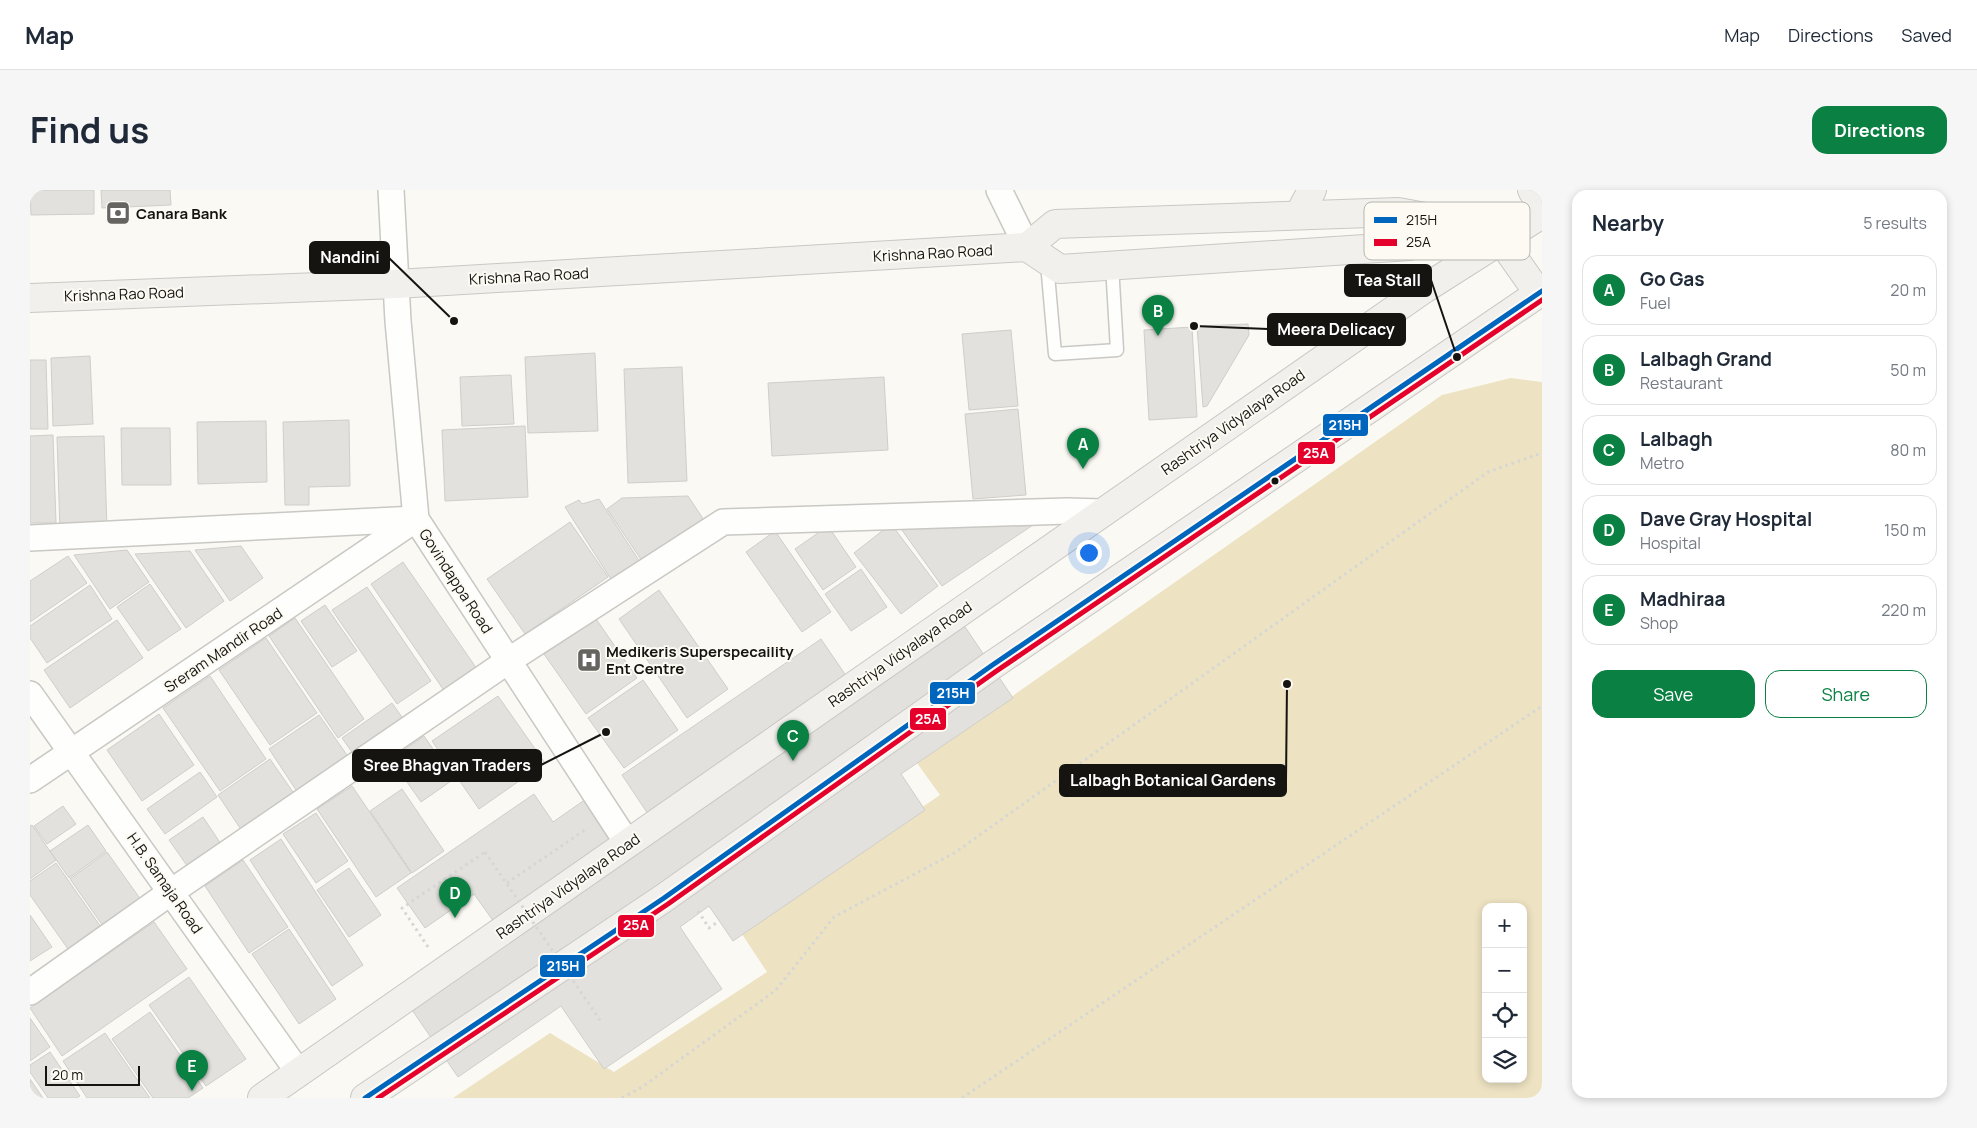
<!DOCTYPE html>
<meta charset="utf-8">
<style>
:root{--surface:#fff;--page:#f6f6f7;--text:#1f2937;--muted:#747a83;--line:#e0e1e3;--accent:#0b8043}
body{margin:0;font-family:Manrope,sans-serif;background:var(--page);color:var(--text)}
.controls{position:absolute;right:15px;bottom:15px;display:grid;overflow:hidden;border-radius:10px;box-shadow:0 2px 8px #0003}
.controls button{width:45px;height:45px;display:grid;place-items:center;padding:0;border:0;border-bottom:1px solid var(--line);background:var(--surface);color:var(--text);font:25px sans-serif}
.scale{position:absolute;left:15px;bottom:12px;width:95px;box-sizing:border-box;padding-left:5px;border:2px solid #151411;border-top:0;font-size:14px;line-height:18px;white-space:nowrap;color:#151411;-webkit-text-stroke:4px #fcfaf2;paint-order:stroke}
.you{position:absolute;left:1058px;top:362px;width:18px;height:18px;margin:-12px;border:4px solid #fff;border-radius:50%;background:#1a73e8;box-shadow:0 0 0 8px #1a73e833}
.badge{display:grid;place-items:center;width:32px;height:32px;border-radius:50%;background:var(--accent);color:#fff;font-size:16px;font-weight:700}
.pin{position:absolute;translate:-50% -41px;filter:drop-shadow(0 1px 2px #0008)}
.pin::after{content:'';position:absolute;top:26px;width:18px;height:15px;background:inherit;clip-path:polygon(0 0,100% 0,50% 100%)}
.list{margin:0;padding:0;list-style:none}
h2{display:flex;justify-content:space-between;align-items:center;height:65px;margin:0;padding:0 20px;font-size:21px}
h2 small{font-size:16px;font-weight:400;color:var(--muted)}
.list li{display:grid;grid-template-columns:32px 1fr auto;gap:15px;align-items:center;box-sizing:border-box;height:70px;margin:0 10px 10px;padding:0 10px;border:1px solid var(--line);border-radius:15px}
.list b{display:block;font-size:19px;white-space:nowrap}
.list p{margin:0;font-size:16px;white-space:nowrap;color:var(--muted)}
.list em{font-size:16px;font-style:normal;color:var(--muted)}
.actions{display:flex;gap:10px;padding:15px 20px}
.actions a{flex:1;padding:11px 0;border:1px solid var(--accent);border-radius:15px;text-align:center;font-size:18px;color:var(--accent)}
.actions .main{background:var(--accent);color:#fff}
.icon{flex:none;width:28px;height:28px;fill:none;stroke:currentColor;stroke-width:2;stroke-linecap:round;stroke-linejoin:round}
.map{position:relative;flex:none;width:1512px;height:908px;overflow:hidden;border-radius:15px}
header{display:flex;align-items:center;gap:30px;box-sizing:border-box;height:70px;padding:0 25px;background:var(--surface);border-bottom:1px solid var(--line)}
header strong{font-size:24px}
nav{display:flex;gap:28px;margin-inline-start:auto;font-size:18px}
.intro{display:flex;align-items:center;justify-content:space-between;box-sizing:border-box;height:120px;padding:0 30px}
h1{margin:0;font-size:35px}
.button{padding:12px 22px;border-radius:15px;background:var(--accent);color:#fff;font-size:18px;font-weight:700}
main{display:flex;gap:30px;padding:0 30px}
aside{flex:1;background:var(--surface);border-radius:15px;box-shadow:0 2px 8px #0003}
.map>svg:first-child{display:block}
</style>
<header>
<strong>Map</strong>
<nav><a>Map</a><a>Directions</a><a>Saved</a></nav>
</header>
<div class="intro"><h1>Find us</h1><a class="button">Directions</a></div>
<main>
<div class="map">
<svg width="1512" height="908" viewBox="0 0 1512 908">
<rect width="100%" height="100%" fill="#faf9f4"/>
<path fill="#ede2c2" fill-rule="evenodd" d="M1481 188 1512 192V908H423L520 843 584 882 737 782 710 741 910 605 887 573 1412 205ZM1456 717H1493V889H1456Z"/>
<g fill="#e2e1dd" stroke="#cfceca">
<path d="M0 0H64V24L1 25Z"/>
<path d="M71 0H140L141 15 72 18Z"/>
<path d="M1218 134 1219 145 1177 216 1173 217 1167 136Z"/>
<path d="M1162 137 1167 227 1119 230 1114 140Z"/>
<path d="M981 140 988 216 939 220 932 144Z"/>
<path d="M565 163 568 241 498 243 495 167Z"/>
<path d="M60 166 63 234 23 236 21 168Z"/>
<path d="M0 170H16L18 239H0Z"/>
<path d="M652 177 657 291 598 293 594 179Z"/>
<path d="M481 185 484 234 432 236 430 187Z"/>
<path d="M854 187 858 260 742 266 738 193Z"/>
<path d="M988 219 996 305 943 309 935 224Z"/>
<path d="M319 230 320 296 279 297V315H255L253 232Z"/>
<path d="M236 231 237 292 168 294 167 232Z"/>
<path d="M495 236 498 307 415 311 412 240Z"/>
<path d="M91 238H140L141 295H92Z"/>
<path d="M23 245 26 333H0V246Z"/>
<path d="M74 246 77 339 30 341 27 247Z"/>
<path d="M658 306 674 330 612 371 577 319 592 308Z"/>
<path d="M569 309 610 372 582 391 535 317 549 310 552 314Z"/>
<path d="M540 332 578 387 495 444 457 389Z"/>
<path d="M861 334 908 396 871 424 824 363Z"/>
<path d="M1003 335 912 396 869 336Z"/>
<path d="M798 336 826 377 793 400 765 359Z"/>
<path d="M745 341 801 422 772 442 716 362Z"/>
<path d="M211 356 233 388 200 411 165 360Z"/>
<path d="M97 360 119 392 80 419 44 365Z"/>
<path d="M160 361 194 411 156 438 105 364Z"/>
<path d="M38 366 57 393 0 432V391Z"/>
<path d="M373 372 447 479 415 502 341 394Z"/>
<path d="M831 379 857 417 821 441 795 404Z"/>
<path d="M120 394 151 439 118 461 87 417Z"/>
<path d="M60 395 82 429 17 473 0 448V436Z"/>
<path d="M337 397 401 491 367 514 302 420Z"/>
<path d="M629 400 698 499 657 528 589 429Z"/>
<path d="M295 415 327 461 302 477 271 431Z"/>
<path d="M923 419 983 508 871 584 895 620 703 751 679 716 650 737 692 799 574 879 531 816 428 887 367 798 464 732 444 704 395 738 367 698 504 604 523 632 556 609 585 651 620 627 592 585 791 449 819 490Z"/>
<path d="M265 428 334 529 308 548 239 446Z"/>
<path d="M566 429 607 488 556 524 514 464Z"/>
<path d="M87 430 113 468 40 518 14 480Z"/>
<path d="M236 448 287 523 240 555 189 480Z"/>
<path d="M180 486 236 569 190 601 133 518Z"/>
<path d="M613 490 648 540 594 578 558 528Z"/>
<path d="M468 506 515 573 449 619 402 551Z"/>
<path d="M362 513 374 530 324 565 312 548Z"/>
<path d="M129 524 164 575 112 611 77 560Z"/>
<path d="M289 525 319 568 268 603 239 559Z"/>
<path d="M394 546 424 589 391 612 361 569Z"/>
<path d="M240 569 265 605 212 641 188 605Z"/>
<path d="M170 582 187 607 135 644 117 619Z"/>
<path d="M322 596 381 683 346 707 287 619Z"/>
<path d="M372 599 414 661 382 683 340 621Z"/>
<path d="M33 616 46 634 17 654 4 636Z"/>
<path d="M286 623 318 671 286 693 253 644Z"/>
<path d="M173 627 191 654 158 677 139 650Z"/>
<path d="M2 635 26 670 0 689V636Z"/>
<path d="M58 635 76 661 39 688 20 661Z"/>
<path d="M251 649 333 775 302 796 220 670Z"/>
<path d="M77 662 111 710 73 736 40 689Z"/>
<path d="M213 670 258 737 219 763 175 696Z"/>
<path d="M26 673 71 737 38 759 0 705V691Z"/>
<path d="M319 678 351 725 319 747 287 700Z"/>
<path d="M0 725 22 757 0 771Z"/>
<path d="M124 732 157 779 32 866 0 818Z"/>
<path d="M259 739 306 809 269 834 222 764Z"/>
<path d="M159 787 216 869 176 896 119 815Z"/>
<path d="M120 822 173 898 158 908H123L82 849Z"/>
<path d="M0 828 20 857 0 871Z"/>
<path d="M75 843 120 908H57L33 871Z"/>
<path d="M20 862 50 906 47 908H18L0 882V875Z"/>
<path d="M0 889 13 908H0Z"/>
</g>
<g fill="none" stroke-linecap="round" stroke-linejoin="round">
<defs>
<path id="lane" d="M1017 73 1025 164 1087 160 1082 75"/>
<g id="street">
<path d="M361 0 368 131 386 329 598 654"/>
<path d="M969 0 997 57"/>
<path d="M0 348 386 329"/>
<path d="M0 504 269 883"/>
<path d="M0 590 386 329"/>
<path d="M0 802 141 702 478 471 693 332 1037 321 1072 322"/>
</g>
<g id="secondary">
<path d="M1502 0 1512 16"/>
<path d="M1269 25 1282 0"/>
<path d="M997 57 1030 79 1380 56 1433 34"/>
<path d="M0 108 366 94 997 57 1025 34 1368 22 1433 34H1448L1460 38 1471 50 1509 104"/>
<path d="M232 908 1394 99 1512 24"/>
<path d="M335 908 634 708 961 476 1512 101"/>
</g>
</defs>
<use href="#lane" stroke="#c9c8c4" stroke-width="15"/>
<use href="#street" stroke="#c9c8c4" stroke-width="28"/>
<use href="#secondary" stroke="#c9c8c4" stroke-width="30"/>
<g stroke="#d6d6d5" stroke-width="3" stroke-dasharray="2.5 4" stroke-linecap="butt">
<path d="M477 693 555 640"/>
<path d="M668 721 679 738 689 731"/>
<path d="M398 757 372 718 455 662"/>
<path d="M592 908 612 897 745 801 804 727 926 662 1458 282 1512 263"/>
<path d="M932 908 1512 516"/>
</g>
<use href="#lane" stroke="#fefefd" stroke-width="12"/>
<use href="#street" stroke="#fefefd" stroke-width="25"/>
<use href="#secondary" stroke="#f2f0ed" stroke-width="28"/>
<path stroke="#d6d6d5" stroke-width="3" stroke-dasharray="2.5 4" stroke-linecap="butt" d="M455 662 572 833"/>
<defs>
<path id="bus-1" d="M335 908 634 708 961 476 1512 101"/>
<path id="bus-2" d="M348 908 638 714 965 482 1512 110"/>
</defs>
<use href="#bus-1" stroke="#fcfaf2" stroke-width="9"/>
<use href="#bus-2" stroke="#fcfaf2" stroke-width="9"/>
<use href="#bus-1" stroke="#0065bd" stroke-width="5"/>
<use href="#bus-2" stroke="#e4002b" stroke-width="5"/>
</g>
<defs>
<symbol id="bank-square" viewBox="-11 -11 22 22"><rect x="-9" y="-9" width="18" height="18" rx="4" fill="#656460" stroke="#fcfaf2"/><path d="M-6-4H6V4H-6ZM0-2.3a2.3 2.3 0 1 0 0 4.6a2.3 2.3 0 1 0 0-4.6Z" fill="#fff"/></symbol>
<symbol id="hospital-square" viewBox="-11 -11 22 22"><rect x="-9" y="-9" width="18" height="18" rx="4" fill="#656460" stroke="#fcfaf2"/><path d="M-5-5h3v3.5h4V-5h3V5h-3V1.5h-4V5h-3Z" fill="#fff"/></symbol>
</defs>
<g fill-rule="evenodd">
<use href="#bank-square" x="74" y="9" width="28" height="28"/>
<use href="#hospital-square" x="545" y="456" width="28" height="28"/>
</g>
<circle fill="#151411" stroke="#fcfaf2" stroke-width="2" cx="1245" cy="291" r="4.5"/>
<g text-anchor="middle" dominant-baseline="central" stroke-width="4" stroke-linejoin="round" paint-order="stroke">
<g font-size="15" font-weight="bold" fill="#151411" stroke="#fcfaf2" text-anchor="start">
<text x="106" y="23">Canara Bank</text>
<text x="576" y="461">Medikeris Superspecaility<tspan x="576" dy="17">Ent Centre</tspan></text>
</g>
<g font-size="15" fill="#151411" stroke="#fcfaf2">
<text transform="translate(903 63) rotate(-3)">Krishna Rao Road</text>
<text transform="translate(499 86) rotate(-3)">Krishna Rao Road</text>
<text transform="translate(94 104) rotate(-2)">Krishna Rao Road</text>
<text transform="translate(1203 232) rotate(-35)">Rashtriya Vidyalaya Road</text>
<text transform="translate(426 391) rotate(57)">Govindappa Road</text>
<text transform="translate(193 460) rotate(-34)">Sreram Mandir Road</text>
<text transform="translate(870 464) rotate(-35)">Rashtriya Vidyalaya Road</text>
<text transform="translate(135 693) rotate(55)">H.B. Samaja Road</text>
<text transform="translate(538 696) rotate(-35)">Rashtriya Vidyalaya Road</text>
</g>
</g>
<rect x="1334" y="12" width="166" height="58" rx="8" fill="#fcfaf2" stroke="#b7b5ae" stroke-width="1"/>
<rect x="1344" y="27" width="23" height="6" fill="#0065bd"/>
<rect x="1344" y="49" width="23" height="7" fill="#e4002b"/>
<g font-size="14" fill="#151411">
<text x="1376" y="35">215H</text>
<text x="1376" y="57">25A</text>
</g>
<path fill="none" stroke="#151411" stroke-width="2" d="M424 131L359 68M1427 167L1401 90M1164 136L1238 139M576 542L511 575M1257 494L1256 591"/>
<g fill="#151411" stroke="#fcfaf2" stroke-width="2">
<circle cx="424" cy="131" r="5"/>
<circle cx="1427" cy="167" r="5"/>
<circle cx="1164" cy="136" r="5"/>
<circle cx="576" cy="542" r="5"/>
<circle cx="1257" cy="494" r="5"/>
</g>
<g fill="#151411" stroke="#151411" stroke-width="2">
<rect x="280" y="52" width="79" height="31" rx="5"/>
<rect x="1315" y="75" width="86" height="31" rx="5"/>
<rect x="1238" y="124" width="137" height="31" rx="5"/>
<rect x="323" y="560" width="188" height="31" rx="5"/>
<rect x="1030" y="575" width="226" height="31" rx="5"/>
</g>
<g font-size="16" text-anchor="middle" font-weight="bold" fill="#fff">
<text x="320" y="73">Nandini</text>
<text x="1358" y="96">Tea Stall</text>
<text x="1306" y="145">Meera Delicacy</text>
<text x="417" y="581">Sree Bhagvan Traders</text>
<text x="1143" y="596">Lalbagh Botanical Gardens</text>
</g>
<g stroke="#fcfaf2" stroke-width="2">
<rect x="1292" y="223" width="47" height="24" rx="5" fill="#0065bd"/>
<rect x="1267" y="251" width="39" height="24" rx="5" fill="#e4002b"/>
<rect x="899" y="491" width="47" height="24" rx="5" fill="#0065bd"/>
<rect x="879" y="517" width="38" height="24" rx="5" fill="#e4002b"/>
<rect x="587" y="724" width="38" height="24" rx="5" fill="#e4002b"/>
<rect x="509" y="764" width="47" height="24" rx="5" fill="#0065bd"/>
</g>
<g font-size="14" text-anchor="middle" font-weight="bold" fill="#fff">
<text x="1315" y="240">215H</text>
<text x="1286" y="268">25A</text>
<text x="923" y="508">215H</text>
<text x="898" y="534">25A</text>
<text x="606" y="740">25A</text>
<text x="533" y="781">215H</text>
</g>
</svg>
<div class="controls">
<button>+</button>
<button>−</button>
<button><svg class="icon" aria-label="locate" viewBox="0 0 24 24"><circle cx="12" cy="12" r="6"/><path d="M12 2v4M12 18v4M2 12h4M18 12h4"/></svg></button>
<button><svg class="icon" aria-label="layers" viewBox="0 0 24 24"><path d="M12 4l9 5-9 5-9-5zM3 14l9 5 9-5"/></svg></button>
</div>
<div class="scale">20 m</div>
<div class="you"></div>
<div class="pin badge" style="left:1053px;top:279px">A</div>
<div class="pin badge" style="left:1128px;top:146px">B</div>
<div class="pin badge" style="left:763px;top:571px">C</div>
<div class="pin badge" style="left:425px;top:728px">D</div>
<div class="pin badge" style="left:162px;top:901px">E</div>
</div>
<aside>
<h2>Nearby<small>5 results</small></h2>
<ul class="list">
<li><span class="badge">A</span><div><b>Go Gas</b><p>Fuel</p></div><em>20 m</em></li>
<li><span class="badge">B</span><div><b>Lalbagh Grand</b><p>Restaurant</p></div><em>50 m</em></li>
<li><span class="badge">C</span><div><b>Lalbagh</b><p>Metro</p></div><em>80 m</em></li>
<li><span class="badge">D</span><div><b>Dave Gray Hospital</b><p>Hospital</p></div><em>150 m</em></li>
<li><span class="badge">E</span><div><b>Madhiraa</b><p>Shop</p></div><em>220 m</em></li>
</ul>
<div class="actions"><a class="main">Save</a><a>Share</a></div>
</aside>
</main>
